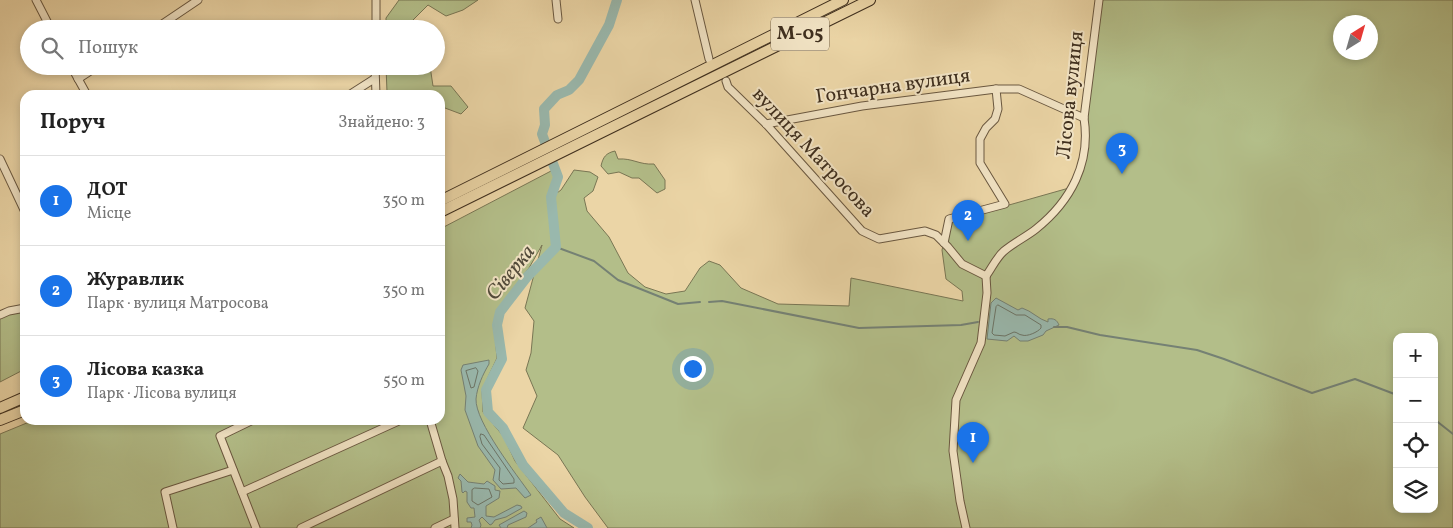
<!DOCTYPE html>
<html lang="uk">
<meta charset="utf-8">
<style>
:root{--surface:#fff;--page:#f6f6f6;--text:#222;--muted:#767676;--line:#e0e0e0;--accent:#1a73e8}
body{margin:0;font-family:Vollkorn,serif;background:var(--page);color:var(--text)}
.controls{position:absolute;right:15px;bottom:15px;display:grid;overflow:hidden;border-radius:10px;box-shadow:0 2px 8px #0003}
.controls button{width:45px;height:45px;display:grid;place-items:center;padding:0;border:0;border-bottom:1px solid var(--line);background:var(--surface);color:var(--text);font:25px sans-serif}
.compass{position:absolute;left:1333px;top:15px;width:45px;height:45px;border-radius:50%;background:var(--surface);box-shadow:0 2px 8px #0003;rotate:37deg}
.you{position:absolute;left:692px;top:368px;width:18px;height:18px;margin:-12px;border:4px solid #fff;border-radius:50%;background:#1a73e8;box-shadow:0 0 0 8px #1a73e833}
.badge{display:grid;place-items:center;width:32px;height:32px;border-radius:50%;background:var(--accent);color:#fff;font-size:16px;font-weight:700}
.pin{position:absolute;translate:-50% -41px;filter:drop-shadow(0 1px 2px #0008)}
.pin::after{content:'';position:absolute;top:26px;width:18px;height:15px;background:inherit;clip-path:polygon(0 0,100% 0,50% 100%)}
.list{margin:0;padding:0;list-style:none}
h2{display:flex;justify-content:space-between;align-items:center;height:65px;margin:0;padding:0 20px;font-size:21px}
h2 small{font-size:16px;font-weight:400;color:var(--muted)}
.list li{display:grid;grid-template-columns:32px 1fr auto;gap:15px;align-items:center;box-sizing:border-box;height:90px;padding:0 20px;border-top:1px solid var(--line)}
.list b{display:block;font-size:19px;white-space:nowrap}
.list p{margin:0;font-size:16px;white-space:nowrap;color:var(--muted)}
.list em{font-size:16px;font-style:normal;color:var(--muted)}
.icon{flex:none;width:28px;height:28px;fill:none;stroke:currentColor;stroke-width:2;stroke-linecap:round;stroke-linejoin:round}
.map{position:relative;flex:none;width:1453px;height:528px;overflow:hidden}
.search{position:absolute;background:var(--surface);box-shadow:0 2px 8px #0003;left:20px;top:20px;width:425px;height:55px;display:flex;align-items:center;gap:12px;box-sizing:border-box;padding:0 18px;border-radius:28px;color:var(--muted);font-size:19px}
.panel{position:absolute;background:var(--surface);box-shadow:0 2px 8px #0003;left:20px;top:90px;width:425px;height:335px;border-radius:15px}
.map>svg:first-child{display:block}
</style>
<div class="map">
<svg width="1453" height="528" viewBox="0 0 1453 528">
<rect width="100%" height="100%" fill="#ebd5a6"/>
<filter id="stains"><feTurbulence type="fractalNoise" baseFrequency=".004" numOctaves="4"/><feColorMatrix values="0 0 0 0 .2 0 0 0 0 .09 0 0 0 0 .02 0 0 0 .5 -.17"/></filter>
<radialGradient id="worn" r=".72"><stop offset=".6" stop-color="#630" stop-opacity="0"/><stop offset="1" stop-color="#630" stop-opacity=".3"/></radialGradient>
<g fill="#b3be89" stroke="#797654" fill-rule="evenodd">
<path d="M399 0H478L463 10 446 16 428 5 404 29H386V18Z"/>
<path d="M1102 0H1453V528H608L585 497 558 455 523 428 537 396 526 370 531 353 534 321 525 308 542 245 529 268 500 306 494 324 497 358 482 390 483 412 504 437 515 461 560 519 574 528H0V434L34 420H440V229L551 171 558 177 554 195 561 190 574 170 590 172 598 177 593 191 584 198 587 211 609 237 628 273 645 287 666 294 685 291 700 268 709 261 720 265 741 288 778 304 849 306 851 278 963 301 962 291 946 279 942 250 949 222 1069 188 1078 178ZM1340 22H1370V52H1340ZM1397 337H1434V509H1397Z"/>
<path d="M386 66H430L433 86H451L468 107 461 114 445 108H440V95H389L387 92Z"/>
<path d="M615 151 618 159C633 158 639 165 654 164L665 180V189L657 193 639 178H632L619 172 608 174 601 166C603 157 606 153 615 151Z"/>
<path d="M25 310V369L0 382V317L11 313Z"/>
</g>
<g fill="#99b8ad" stroke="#758174">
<path d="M996 298 1018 310 1022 308C1032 311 1038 319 1048 322V319C1054 318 1057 320 1059 325L1046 331 1043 335 1028 341H1020L1014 336 1007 341 987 339 991 303Z"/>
<path d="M489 360V364C483 374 477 387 476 399 475 422 517 475 531 495L525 498 516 488 501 489 493 480 495 470 478 446 465 410 466 396 461 370 463 365Z"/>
<path d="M460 474 468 482 484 484 487 481 495 486V490L500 491 499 498 486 506V516L494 517 517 505 521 506 522 508 506 517 495 520 492 524 490 525 482 517 479 520 481 525 480 528H471L472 525 471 522H467V518L475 517 474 508H471L467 502V492L465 491 463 493 462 492 461 481 458 478Z"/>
<path d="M524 511 527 513 526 517 508 525 507 528H501L499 525Z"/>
<path d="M541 517 547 528H528L537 522 536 520Z"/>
</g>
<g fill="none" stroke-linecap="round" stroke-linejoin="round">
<g stroke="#6c7466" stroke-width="1">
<path d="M998 305 1016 315H1025L1041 325V328C1038 332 1027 337 1022 335 1019 335 1017 332 1014 332L1005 336 994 335 992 333 996 307Z"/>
<path d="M476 368 478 371 474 387 471 388 466 371Z"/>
<path d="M481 434 484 435 514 479V483L503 484 499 480 500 468 482 444 480 437Z"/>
<path d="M475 488 489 489 492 497 478 505 472 501V490Z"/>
</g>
<g stroke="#758174" stroke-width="2">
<path d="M556 247 594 261 618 280 678 304 700 302"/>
<path d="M709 302 722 301 859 328 961 325 978 322"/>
<path d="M1054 327H1067L1100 335 1197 350 1224 359 1312 393 1355 379 1397 395"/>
<path d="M1434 419 1453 434"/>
</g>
<path stroke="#99b8ad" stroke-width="10" d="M588 528 564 513 523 465 503 428 488 412 486 390 502 359 497 325 500 312 527 277 556 247 551 197 558 177 542 134 545 125 544 109 557 95 569 90 579 80 609 25 617 0"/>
<defs>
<g id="minor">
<path d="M36 0 51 29"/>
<path d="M556 0 558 19"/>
<path d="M695 0 709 59"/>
<path d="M155 29 198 0"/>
<path d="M376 29V0"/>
<path d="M71 66 87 95"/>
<path d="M375 66 376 95"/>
<path d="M78 79 98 66"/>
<path d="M726 81 728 87 766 124 862 231 879 239 925 231 936 235 948 247 962 264 986 276"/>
<path d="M349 95 374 79"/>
<path d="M766 124 862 106 996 89H1019L1084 118"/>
<path d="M0 159 25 212"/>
<path d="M944 243 949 219 1005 204 980 163V139L986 128 995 119 998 109 996 89"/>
<path d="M986 276C992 268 996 258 1004 251 1013 243 1026 237 1036 229 1071 201 1091 163 1084 118L1099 0"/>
<path d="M0 315 9 311 25 308"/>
<path d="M253 420 220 436 256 528"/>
<path d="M430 420 442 461 448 476 453 499 455 528"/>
<path d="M242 492 401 420"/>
<path d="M173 528 165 492 233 470"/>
<path d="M301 528 442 461"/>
<path d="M435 528 454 519"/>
<path d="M966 528 960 501 953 451 956 400 981 343 987 293 986 276"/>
</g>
<g id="highway">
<path d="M440 201 843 0"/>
<path d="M440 212 870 0"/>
<path d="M0 408 25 397"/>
<path d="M0 420 25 410"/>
</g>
</defs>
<use href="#minor" stroke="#6a5840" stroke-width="9"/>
<use href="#highway" stroke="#3f2f1e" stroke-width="12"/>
<use href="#minor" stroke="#f2e4c5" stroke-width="7"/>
<use href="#highway" stroke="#ebd5a6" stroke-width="10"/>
</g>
<g text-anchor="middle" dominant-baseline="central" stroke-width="4" stroke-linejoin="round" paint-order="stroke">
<rect fill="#f2e4c5" stroke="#756550" stroke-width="1" x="771" y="17.5" width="58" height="33" rx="4"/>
<g font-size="19" font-weight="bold" fill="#3f2f1e">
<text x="800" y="34">М-05</text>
</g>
<g font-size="20" fill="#3f2f1e" stroke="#f2e4c5">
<text transform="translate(893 87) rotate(-8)">Гончарна вулиця</text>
<text transform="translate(1071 95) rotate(-84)">Лісова вулиця</text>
<text transform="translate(813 153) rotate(47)">вулиця Матросова</text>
</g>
<g font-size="21" font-style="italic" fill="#514a3b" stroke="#f2e4c5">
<text transform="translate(511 273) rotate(-51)">Сіверка</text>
</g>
</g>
<rect width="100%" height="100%" filter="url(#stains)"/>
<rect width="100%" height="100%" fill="url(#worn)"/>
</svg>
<div class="controls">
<button>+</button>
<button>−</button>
<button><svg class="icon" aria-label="locate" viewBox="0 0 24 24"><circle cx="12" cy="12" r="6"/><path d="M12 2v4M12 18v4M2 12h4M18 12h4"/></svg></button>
<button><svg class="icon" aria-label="layers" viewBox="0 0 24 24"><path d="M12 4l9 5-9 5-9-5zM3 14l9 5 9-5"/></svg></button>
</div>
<svg class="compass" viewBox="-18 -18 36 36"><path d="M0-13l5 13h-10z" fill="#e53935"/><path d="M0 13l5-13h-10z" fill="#767676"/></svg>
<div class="you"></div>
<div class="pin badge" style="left:973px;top:463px">1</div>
<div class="pin badge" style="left:968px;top:241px">2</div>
<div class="pin badge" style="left:1122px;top:174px">3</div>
<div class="search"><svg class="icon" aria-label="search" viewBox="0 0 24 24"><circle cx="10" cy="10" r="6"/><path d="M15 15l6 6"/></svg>Пошук</div>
<section class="panel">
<h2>Поруч<small>Знайдено: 3</small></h2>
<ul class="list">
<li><span class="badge">1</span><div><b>ДОТ</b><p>Місце</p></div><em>350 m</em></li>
<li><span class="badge">2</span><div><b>Журавлик</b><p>Парк · вулиця Матросова</p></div><em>350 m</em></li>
<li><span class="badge">3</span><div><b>Лісова казка</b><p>Парк · Лісова вулиця</p></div><em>550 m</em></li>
</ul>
</section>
</div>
